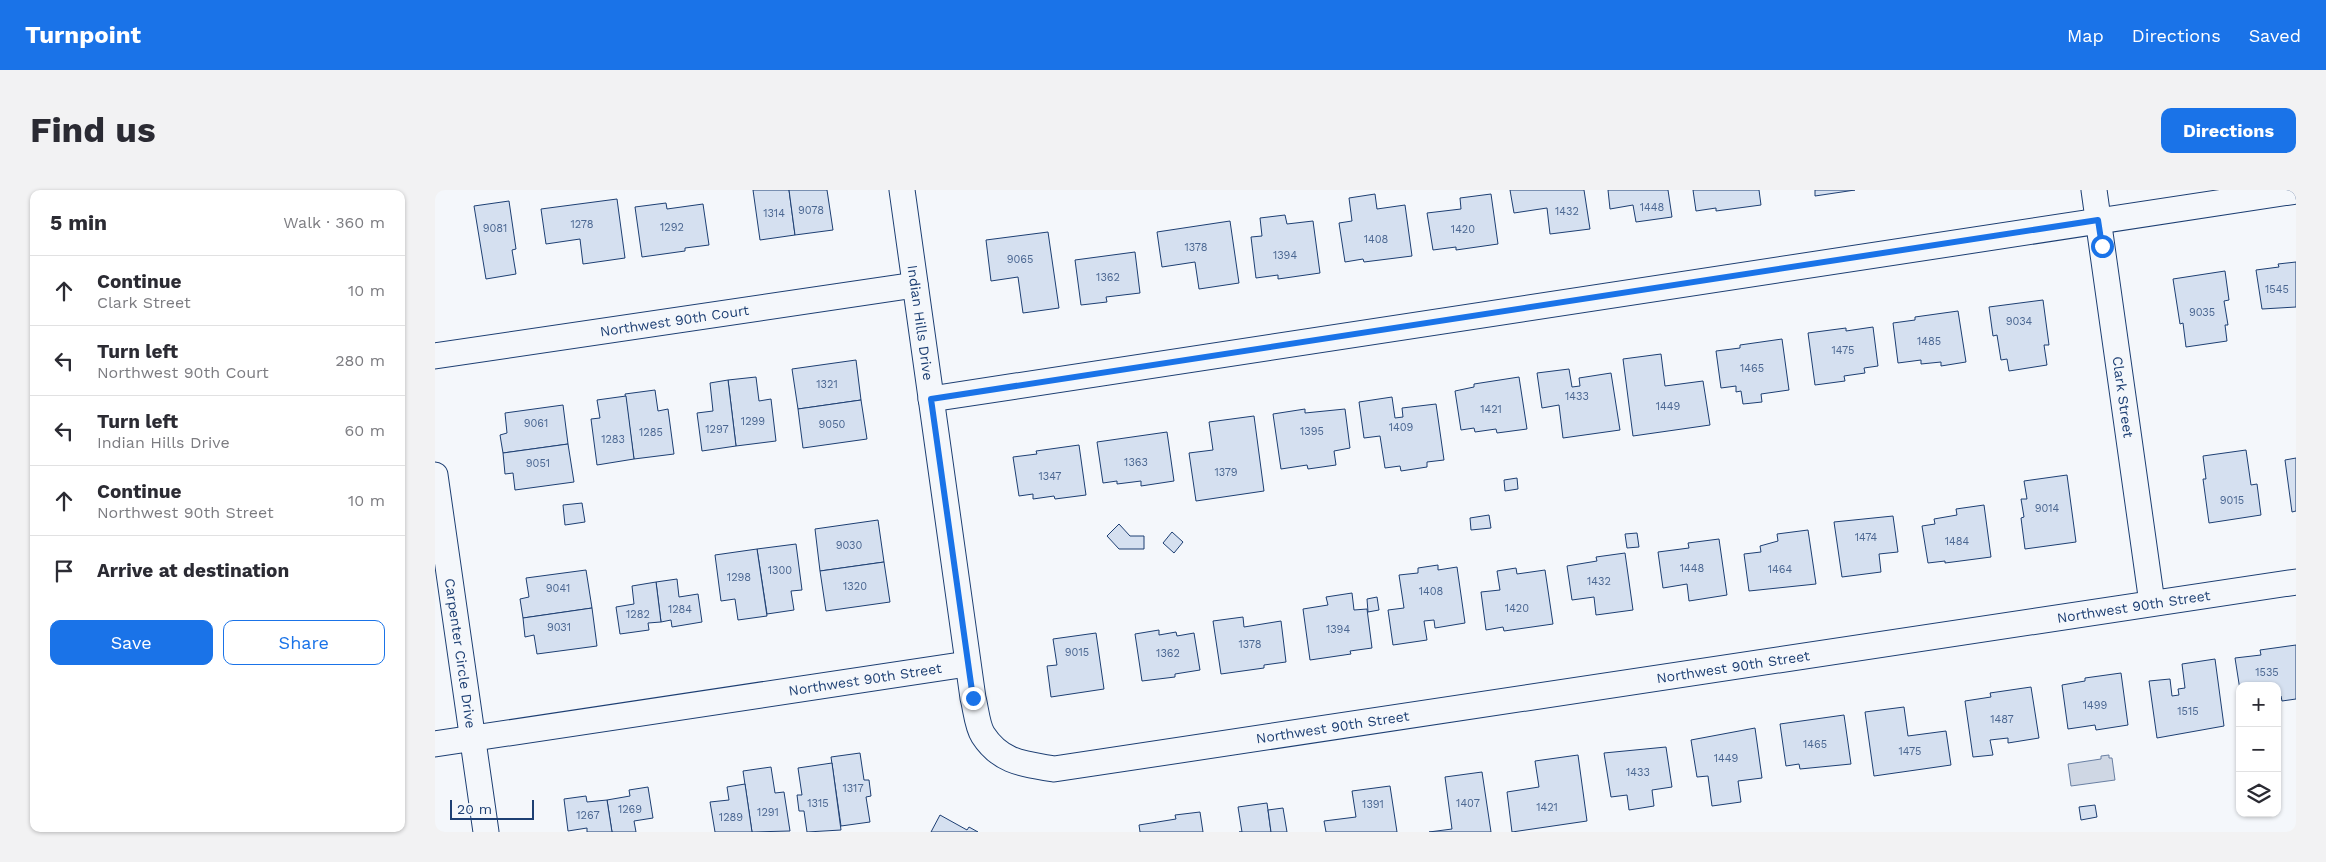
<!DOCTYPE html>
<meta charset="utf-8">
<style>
:root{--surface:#fff;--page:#f2f2f3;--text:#2b2b33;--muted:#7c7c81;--line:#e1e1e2;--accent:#1a73e8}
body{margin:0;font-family:"Work Sans",sans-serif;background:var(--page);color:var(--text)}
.controls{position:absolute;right:15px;bottom:15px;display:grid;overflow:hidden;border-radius:10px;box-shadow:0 1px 4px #0004}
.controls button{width:45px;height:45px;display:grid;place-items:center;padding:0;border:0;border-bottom:1px solid var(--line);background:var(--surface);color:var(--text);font:25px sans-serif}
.scale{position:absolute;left:15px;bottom:12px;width:84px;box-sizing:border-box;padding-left:5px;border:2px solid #1d3f73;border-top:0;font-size:14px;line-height:18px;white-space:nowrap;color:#1d3f73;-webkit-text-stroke:4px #f4f7fb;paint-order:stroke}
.stop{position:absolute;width:15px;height:15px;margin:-11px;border:4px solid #1a73e8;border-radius:50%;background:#fff}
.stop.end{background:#1a73e8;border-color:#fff;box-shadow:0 1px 5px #0008}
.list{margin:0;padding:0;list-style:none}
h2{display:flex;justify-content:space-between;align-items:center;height:65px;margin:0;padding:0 20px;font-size:21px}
h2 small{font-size:16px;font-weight:400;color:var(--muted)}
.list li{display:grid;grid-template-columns:32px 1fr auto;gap:15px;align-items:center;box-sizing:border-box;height:70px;padding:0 20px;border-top:1px solid var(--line)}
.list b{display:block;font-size:19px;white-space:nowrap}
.list p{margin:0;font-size:16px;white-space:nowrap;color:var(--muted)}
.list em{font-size:16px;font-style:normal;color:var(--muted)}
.actions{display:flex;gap:10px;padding:15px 20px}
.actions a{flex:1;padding:11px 0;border:1px solid var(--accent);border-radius:10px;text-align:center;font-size:18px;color:var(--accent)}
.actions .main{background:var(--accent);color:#fff}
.icon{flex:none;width:28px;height:28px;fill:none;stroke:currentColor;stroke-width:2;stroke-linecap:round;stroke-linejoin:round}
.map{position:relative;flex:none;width:1861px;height:642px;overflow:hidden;border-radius:10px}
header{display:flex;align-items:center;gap:30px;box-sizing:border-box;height:70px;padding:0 25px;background:var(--accent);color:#fff}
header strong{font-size:24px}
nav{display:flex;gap:28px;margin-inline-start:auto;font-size:18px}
.intro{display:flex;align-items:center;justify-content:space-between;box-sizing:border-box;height:120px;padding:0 30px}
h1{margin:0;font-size:35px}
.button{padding:12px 22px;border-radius:10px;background:var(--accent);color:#fff;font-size:18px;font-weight:700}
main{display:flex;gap:30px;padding:0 30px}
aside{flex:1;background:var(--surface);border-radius:10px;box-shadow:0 1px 4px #0004}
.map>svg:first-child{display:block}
</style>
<header>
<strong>Turnpoint</strong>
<nav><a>Map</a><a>Directions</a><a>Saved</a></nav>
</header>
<div class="intro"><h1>Find us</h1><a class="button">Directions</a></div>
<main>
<aside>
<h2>5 min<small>Walk · 360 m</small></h2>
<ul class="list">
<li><svg class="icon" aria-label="ahead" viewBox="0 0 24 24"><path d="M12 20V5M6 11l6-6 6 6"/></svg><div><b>Continue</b><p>Clark Street</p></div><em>10 m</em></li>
<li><svg class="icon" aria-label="left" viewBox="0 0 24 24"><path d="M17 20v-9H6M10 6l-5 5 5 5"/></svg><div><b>Turn left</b><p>Northwest 90th Court</p></div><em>280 m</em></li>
<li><svg class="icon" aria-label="left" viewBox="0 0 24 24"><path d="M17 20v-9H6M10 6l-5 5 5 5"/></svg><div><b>Turn left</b><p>Indian Hills Drive</p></div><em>60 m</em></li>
<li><svg class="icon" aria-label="ahead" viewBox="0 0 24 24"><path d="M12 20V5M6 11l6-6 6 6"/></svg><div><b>Continue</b><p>Northwest 90th Street</p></div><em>10 m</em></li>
<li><svg class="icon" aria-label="arrive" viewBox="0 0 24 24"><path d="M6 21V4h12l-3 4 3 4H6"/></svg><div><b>Arrive at destination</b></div></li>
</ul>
<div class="actions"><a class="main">Save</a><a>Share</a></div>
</aside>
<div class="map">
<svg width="1861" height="642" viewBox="0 0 1861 642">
<rect width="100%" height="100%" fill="#f4f7fb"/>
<path fill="#cfd7e4" stroke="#687fa3" d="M1674 565V568H1677L1680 590 1636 596 1633 574 1666 569V566Z"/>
<g fill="#d5e0f0" stroke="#1d3f73">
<path d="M318 0H354L360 45 325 50Z"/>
<path d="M354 0H392L398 40 360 45Z"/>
<path d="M1075 0H1149L1155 39 1115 44 1112 18 1079 23Z"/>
<path d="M1173 0H1233L1237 27 1201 32 1198 15 1175 19Z"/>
<path d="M1258 0H1324L1326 15 1281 21V18L1261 21Z"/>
<path d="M1380 0H1420L1380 6Z"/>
<path d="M940 4 942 19 970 15 977 66 929 72 928 69 910 72 904 33 917 31 914 8Z"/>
<path d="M1056 4 1063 54 1021 60V57L998 60 992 23 1026 19 1025 8Z"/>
<path d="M182 9 190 68 148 74 145 49 111 54 106 19Z"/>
<path d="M74 11 81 59 77 60 81 84 51 89 39 16Z"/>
<path d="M231 13 232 19 268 14 274 55 250 58V61L207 67 200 17Z"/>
<path d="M850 25 852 34 878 31 885 83 843 89V85L821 88 816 47 827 46 825 28Z"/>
<path d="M795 31 804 93 764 99 760 72 727 77 722 42Z"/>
<path d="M613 42 624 118 588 123 583 87 556 91 551 50Z"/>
<path d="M700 62 705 103 671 107 672 112 646 115 640 70Z"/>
<path d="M1861 72V117L1827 119 1821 80 1844 77 1843 74Z"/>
<path d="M1790 81 1794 110 1789 111 1793 135H1790L1792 151 1751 157 1748 133 1745 134 1738 89Z"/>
<path d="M1608 110 1614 155H1609L1612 175 1574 181 1572 169 1566 170 1562 145 1558 146 1554 117Z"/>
<path d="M1523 121 1531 172 1506 176V172L1486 174V170L1463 173 1458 133 1480 130V127Z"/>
<path d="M1438 137 1443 176 1429 178 1430 183 1409 186 1410 191 1380 195 1373 143 1411 138V141Z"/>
<path d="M1347 149 1354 200 1326 204 1327 212 1308 214 1306 201 1301 202V196L1286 198 1281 161 1305 158V155Z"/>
<path d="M1226 164 1230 196 1268 191 1275 235 1198 246 1188 169Z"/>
<path d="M421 170 426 210 363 219 357 179Z"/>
<path d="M1134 179 1137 197 1145 196 1144 188 1176 183 1185 240 1128 248 1124 215 1107 218 1102 183Z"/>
<path d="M321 187 324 211 336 209 341 251 301 256 293 190Z"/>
<path d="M1084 187 1092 239 1062 243 1061 239 1040 242 1039 238 1026 240 1020 201 1039 197V194Z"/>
<path d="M293 190 301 256 267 261 262 223 278 221 275 193Z"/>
<path d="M220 200 223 221 233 219 239 264 199 269 190 204Z"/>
<path d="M191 206 199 269 162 275 156 229 165 228 162 210Z"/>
<path d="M957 207 960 228 968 227 967 218 1001 214 1009 270 992 272V277L966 281 965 276 950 278 945 246 929 248 924 212Z"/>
<path d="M426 210 432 249 368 258 363 219Z"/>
<path d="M128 215 133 254 68 263 65 245 72 243 70 223Z"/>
<path d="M870 219V223L910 219 915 258 899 261 901 275 873 279 872 275 846 279 838 224Z"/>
<path d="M819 226 829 301 761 311 754 263 778 260 774 232Z"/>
<path d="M732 242 739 291 706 296V291L682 294V291L668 293 662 252Z"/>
<path d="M133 254 139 292 80 300 78 283 70 284 68 263Z"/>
<path d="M644 255 651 305 620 309 619 306 598 309V304L584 306 578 267 602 264 601 261Z"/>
<path d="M1811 260 1816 295 1822 294 1826 325 1774 333 1768 289H1771L1768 266Z"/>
<path d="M1861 268V321L1857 322 1850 270Z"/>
<path d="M1632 285 1641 352 1590 359 1586 328 1589 327 1586 309H1592L1589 291Z"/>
<path d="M1082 288 1083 299 1070 301 1069 290Z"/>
<path d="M147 313 150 332 130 335 128 315Z"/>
<path d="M1549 315 1556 367 1510 373V371L1493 373 1487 336 1500 334 1499 329 1522 325 1521 319Z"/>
<path d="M1054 325 1056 338 1036 340 1035 328Z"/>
<path d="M1458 326 1463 362 1444 364 1446 382 1407 387 1399 332Z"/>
<path d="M443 330 449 372 385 381 380 339Z"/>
<path d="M684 334 695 346H709V359H684L672 346Z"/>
<path d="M1373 340 1381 394 1314 401 1309 364 1326 362 1325 356 1343 351 1342 344Z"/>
<path d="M737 342 748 352 739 363 728 353Z"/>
<path d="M1202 343 1204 357 1192 358 1190 344Z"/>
<path d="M1284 349 1292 405 1254 411 1252 394 1228 398 1223 362 1254 358 1253 353Z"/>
<path d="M361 354 367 400 356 401 359 420 332 424 322 359Z"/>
<path d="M322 359 332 426 303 430 300 409 286 411 280 365Z"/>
<path d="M1190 363 1198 420 1161 425 1159 407 1137 410 1132 376 1162 371 1161 367Z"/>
<path d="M449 372 455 412 391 421 385 381Z"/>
<path d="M1003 375V380L1022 377 1030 433 1000 438 999 430 989 431 992 450 958 455 953 420 969 418 964 385 983 383V378Z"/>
<path d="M1081 378 1082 384 1110 380 1118 434 1069 441 1068 437 1051 440 1046 402 1065 400 1062 381Z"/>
<path d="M151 380 157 418 88 428 85 409 94 407 91 388Z"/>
<path d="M242 389 244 407 263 404 267 432 237 437 236 430 226 432 221 392Z"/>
<path d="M221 392 226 432 213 433 214 440 185 444 181 417 199 414 197 396Z"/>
<path d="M917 403 919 420 932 419 937 458 915 461 916 464 875 470 868 419 893 415 891 407Z"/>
<path d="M942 407 944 420 933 422 932 409Z"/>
<path d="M157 418 162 456 102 464 99 445 90 447 88 428Z"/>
<path d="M808 427 809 437 846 431 851 472 829 475V478L786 484 778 431Z"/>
<path d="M724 440V445L741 442 742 446 759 443 765 480 740 484V487L707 491 700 444Z"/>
<path d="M661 443 669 499 616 507 612 476 622 475 618 449Z"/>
<path d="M1861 455V509L1847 511 1846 506 1842 507V496H1805V500L1800 468 1826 465 1825 460Z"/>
<path d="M1780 469 1789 536 1722 548 1714 491 1735 489 1737 506 1744 505 1743 499 1750 498 1747 474Z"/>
<path d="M1686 483 1693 535 1661 540 1660 535 1633 539 1627 495 1650 491V488Z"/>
<path d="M1596 497 1604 548 1573 553V548L1555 550 1558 565 1538 567 1530 511 1556 507 1555 503Z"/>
<path d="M1469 517 1473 546 1511 541 1516 575 1439 586 1430 522Z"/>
<path d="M1409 525 1416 574 1365 579 1364 574 1351 576 1345 534Z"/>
<path d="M1320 538 1327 588 1303 591 1306 612 1277 616 1273 586 1262 587 1256 550Z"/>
<path d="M1231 557 1237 597 1217 600 1219 616 1194 620 1192 605 1176 607 1169 563Z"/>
<path d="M425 563 429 590H434L436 606 431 607 435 632 406 636 396 567Z"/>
<path d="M1143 565 1152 631 1077 642 1072 602 1104 597 1100 571Z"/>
<path d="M397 573 406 640 372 642 369 621H364L362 605H367L363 578Z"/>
<path d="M336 577 340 603 349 602 355 641 317 642 308 581Z"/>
<path d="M1047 582 1056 642H994L1017 639 1010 587Z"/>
<path d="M310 594 317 642H280L275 612 294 610 292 597Z"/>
<path d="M955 596 962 642H891L889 631 921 627 917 601Z"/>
<path d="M213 597 218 628 199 631 201 642H177L172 610 195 606 194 600Z"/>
<path d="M151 606 152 612 172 610 177 642H152V638L133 641 129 609Z"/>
<path d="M832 613 836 642H804H807L803 617Z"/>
<path d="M1660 615 1662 627 1646 630 1644 617Z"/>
<path d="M848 618 852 642H836L833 620Z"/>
<path d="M765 622 768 642H705L704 635 741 629 740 625Z"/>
<path d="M505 625 532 640 534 637 543 642H496Z"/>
</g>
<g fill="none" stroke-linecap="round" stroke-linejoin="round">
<defs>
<g id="street">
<path id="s1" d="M467 0 538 508C541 519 542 536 548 545 566 573 590 574 619 579L1861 392"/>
<path id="s2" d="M1659 0 1717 413"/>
<path id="s3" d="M0 166 480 95"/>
<path d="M496 209 1861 1"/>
<path id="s4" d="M0 285 51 642"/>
<path id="s5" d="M0 554 532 474"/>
</g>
</defs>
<use href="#street" stroke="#1d3f73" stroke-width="27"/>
<use href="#street" stroke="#f4f7fb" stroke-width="25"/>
</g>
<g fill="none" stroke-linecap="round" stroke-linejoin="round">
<path stroke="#1a73e8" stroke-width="6" d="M538 508 496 209 1663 30 1667 56"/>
</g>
<g text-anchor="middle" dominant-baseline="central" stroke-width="4" stroke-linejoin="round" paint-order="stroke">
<g font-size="11" fill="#4b6792">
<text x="1217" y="17">1448</text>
<text x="376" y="20">9078</text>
<text x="1132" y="21">1432</text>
<text x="339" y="23">1314</text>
<text x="147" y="34">1278</text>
<text x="237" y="37">1292</text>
<text x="60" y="38">9081</text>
<text x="1028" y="39">1420</text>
<text x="941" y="49">1408</text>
<text x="761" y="57">1378</text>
<text x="850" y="65">1394</text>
<text x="585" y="69">9065</text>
<text x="673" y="87">1362</text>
<text x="1842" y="99">1545</text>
<text x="1767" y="122">9035</text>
<text x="1584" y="131">9034</text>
<text x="1494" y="151">1485</text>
<text x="1408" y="160">1475</text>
<text x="1317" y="178">1465</text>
<text x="392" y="194">1321</text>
<text x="1142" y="206">1433</text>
<text x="1233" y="216">1449</text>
<text x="1056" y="219">1421</text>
<text x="318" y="231">1299</text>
<text x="101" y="233">9061</text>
<text x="397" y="234">9050</text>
<text x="966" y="237">1409</text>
<text x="282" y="239">1297</text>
<text x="877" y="241">1395</text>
<text x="216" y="242">1285</text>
<text x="178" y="249">1283</text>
<text x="701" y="272">1363</text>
<text x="103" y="273">9051</text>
<text x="791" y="282">1379</text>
<text x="615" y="286">1347</text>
<text x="1797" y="310">9015</text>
<text x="1612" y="318">9014</text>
<text x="1431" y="347">1474</text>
<text x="1522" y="351">1484</text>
<text x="414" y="355">9030</text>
<text x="1257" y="378">1448</text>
<text x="1345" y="379">1464</text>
<text x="345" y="380">1300</text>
<text x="304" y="387">1298</text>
<text x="1164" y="391">1432</text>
<text x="420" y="396">1320</text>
<text x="123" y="398">9041</text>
<text x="996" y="401">1408</text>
<text x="1082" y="418">1420</text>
<text x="245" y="419">1284</text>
<text x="203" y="424">1282</text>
<text x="124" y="437">9031</text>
<text x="903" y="439">1394</text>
<text x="815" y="454">1378</text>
<text x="642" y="462">9015</text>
<text x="733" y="463">1362</text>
<text x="1832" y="482">1535</text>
<text x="1660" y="515">1499</text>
<text x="1753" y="521">1515</text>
<text x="1567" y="529">1487</text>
<text x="1380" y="554">1465</text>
<text x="1475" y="561">1475</text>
<text x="1291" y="568">1449</text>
<text x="1203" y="582">1433</text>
<text x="418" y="598">1317</text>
<text x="383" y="613">1315</text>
<text x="1033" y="613">1407</text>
<text x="938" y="614">1391</text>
<text x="1112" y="617">1421</text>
<text x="195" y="619">1269</text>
<text x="333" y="622">1291</text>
<text x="153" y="625">1267</text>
<text x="296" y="627">1289</text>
</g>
<g font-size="14" fill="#1d3f73" stroke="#f4f7fb">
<text stroke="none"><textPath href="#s3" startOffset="242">Northwest 90th Court</textPath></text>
<text stroke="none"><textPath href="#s1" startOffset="134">Indian Hills Drive</textPath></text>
<text stroke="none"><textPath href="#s2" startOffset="209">Clark Street</textPath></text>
<text stroke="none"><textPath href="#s1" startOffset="1725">Northwest 90th Street</textPath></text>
<text stroke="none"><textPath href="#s4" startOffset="180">Carpenter Circle Drive</textPath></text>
<text stroke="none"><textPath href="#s1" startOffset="1320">Northwest 90th Street</textPath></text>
<text stroke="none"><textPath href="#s5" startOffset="435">Northwest 90th Street</textPath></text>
<text stroke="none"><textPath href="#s1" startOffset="915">Northwest 90th Street</textPath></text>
</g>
</g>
</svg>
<div class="controls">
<button>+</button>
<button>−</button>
<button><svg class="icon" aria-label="layers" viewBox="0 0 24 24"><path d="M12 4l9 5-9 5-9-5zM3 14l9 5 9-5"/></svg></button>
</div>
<div class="scale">20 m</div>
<div class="stop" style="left:1667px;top:56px"></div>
<div class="stop end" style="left:538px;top:508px"></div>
</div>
</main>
